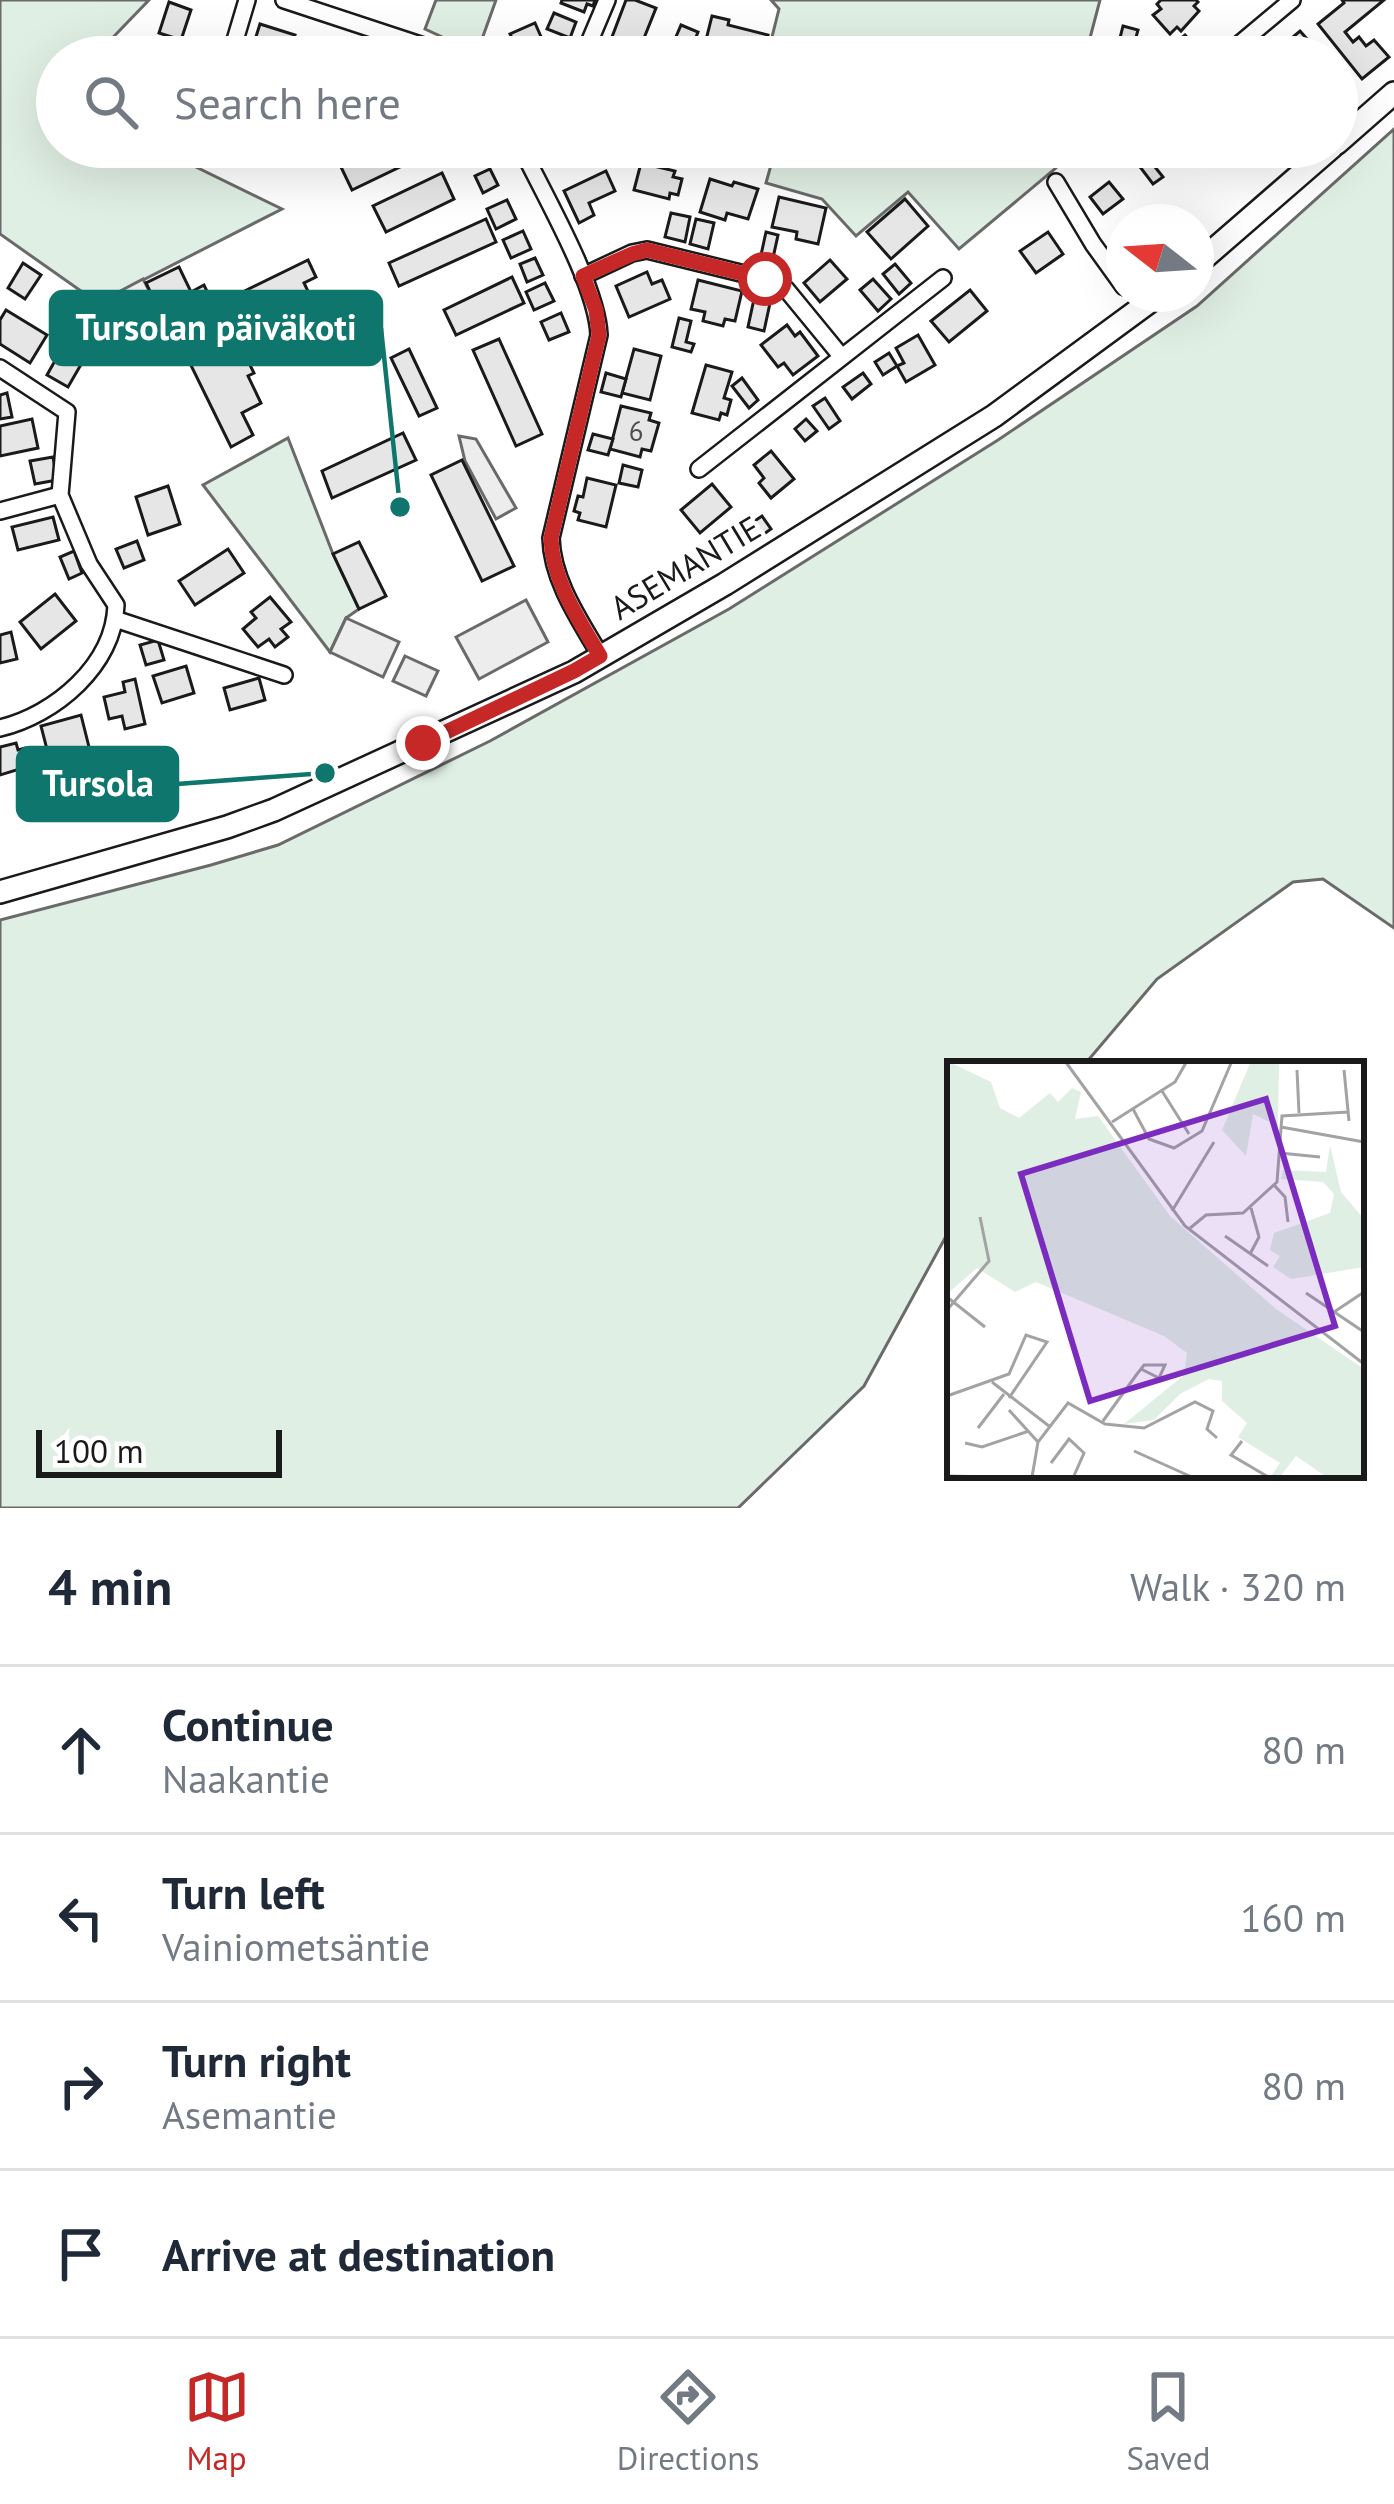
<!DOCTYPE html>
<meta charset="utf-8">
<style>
:root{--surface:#fff;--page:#f2f2f3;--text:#1f2937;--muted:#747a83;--line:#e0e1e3;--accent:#c62828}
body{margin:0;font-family:"PT Sans",sans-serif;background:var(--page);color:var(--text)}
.compass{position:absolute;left:1106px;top:204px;width:108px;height:108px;border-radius:50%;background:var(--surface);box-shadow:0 12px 48px #0002;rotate:287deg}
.scale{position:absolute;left:36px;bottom:30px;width:246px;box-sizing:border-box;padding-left:12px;border:6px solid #1a1a1a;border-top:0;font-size:33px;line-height:42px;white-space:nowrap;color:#1a1a1a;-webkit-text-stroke:9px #fff;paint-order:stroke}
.stop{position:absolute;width:36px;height:36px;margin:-27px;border:9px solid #c62828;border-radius:50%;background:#fff}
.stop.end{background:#c62828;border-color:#fff;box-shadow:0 3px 12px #0008}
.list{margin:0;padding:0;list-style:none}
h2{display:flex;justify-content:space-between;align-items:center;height:156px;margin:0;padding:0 48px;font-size:51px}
h2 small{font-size:39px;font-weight:400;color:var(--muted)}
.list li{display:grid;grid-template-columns:78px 1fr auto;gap:36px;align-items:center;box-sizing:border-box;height:168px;padding:0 48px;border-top:3px solid var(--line)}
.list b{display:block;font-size:45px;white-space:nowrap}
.list p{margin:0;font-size:39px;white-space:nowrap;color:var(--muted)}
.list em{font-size:39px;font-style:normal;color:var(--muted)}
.icon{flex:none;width:66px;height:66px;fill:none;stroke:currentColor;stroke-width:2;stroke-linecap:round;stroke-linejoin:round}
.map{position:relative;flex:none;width:1394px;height:1508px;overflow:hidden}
.search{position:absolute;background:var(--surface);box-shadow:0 12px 48px #0002;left:36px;right:36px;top:36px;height:132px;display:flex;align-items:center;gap:30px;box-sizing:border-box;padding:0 42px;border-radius:66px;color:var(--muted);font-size:45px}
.sheet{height:828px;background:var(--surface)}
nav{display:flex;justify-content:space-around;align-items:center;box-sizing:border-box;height:168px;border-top:3px solid var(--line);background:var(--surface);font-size:33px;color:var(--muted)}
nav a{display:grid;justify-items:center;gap:6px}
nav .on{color:var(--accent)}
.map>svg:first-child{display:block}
</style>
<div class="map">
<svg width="1394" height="1508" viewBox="0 0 1394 1508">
<rect width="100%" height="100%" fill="#fff"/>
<g fill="#e0efe3" stroke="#6a6a6a" stroke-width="3">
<path d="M0 0H149L94 57H57V95L55 98 57 99V147H155L282 209 98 303 0 234Z"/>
<path d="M436 0H496L477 53 425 29Z"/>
<path d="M771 0H1100L1085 57H767L779 9Z"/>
<path d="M1394 129V928L1323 879 1293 882 1157 979 1085 1064H950V1229L864 1386 738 1508H0V920L211 865 278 845 490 741 729 609 998 440 1197 306Z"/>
<path d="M776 147H1061L1056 168 959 249 908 192 856 236 822 199 766 183Z"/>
<path d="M288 438 333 554 359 609 346 618 330 652 203 485Z"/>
</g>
<g fill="#ededed" stroke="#6a6a6a" stroke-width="3">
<path d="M143 279 167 325 121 348 98 303Z"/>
<path d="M459 436 476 439 516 508 496 519 465 461Z"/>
<path d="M526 600 548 642 479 679 456 637Z"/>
<path d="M346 618 399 642 383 677 330 652Z"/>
<path d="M405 656 438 671 426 696 393 681Z"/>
</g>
<g fill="#e6e6e6" stroke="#1a1a1a" stroke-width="3">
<path d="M562 0H595L593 6 587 4 584 12 561 3Z"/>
<path d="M626 0H635L656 8 640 48 612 37Z"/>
<path d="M1161 0H1196L1198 2 1194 6 1199 11 1181 31 1177 27 1170 34 1153 15 1161 9 1157 4Z"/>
<path d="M1342 0H1384L1345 32 1353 42 1359 37 1366 46 1374 40 1389 57 1362 79 1318 24 1344 3Z"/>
<path d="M169 2 191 10 181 40 159 33Z"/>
<path d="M554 13 576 22 570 38 547 29Z"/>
<path d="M712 16 729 20 728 25 768 35 763 57 714 55 716 47 705 44Z"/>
<path d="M535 23 549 55 502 57 497 45 512 38 510 34Z"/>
<path d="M260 24 295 35 288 57 253 46Z"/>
<path d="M681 25 698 32 688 57 670 51Z"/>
<path d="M1123 26 1138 30 1135 41 1143 42 1140 57H1119L1121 51 1117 50Z"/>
<path d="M1300 31 1315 48 1304 57H1290L1281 47Z"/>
<path d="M1185 35 1201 54 1197 57H1183L1173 45Z"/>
<path d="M201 147H228L219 166 197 156Z"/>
<path d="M377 147H431L433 151 352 190 340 165Z"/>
<path d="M451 147H480L482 151 459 162Z"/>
<path d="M534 147H550L555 158 541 165Z"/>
<path d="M1143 152 1163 177 1153 184 1134 159Z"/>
<path d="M641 163 675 171 673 177 682 179 678 195 670 193 669 199 634 190Z"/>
<path d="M490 169 498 185 483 193 475 176Z"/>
<path d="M606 171 615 191 589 203 594 215 579 223 564 191Z"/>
<path d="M442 173 454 199 386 232 373 206Z"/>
<path d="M710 179 732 186 734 182 758 189 748 219 727 213 725 220 700 212Z"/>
<path d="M1109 182 1123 199 1103 214 1090 197Z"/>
<path d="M779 197 826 208 818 244 796 239 797 232 772 227Z"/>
<path d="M905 199 928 226 891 259 867 232Z"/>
<path d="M507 200 516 219 496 229 487 209Z"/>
<path d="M671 213 690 217 685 242 665 237Z"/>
<path d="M486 219 496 242 399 286 389 263Z"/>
<path d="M696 219 714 223 708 249 690 244Z"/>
<path d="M523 231 531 249 511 258 503 240Z"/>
<path d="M766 232 778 235 773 258 761 255Z"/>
<path d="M1048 232 1063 254 1036 273 1020 251Z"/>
<path d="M535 258 543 275 527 282 520 264Z"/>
<path d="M308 260 316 277 304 283 316 308 280 326 283 332 243 351 254 373 248 376 261 403 242 413 253 435 231 447 183 349 179 351 146 283 179 267 191 292 204 285 214 306Z"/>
<path d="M830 260 847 279 820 302 804 283Z"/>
<path d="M23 263 41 275 25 299 8 288Z"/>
<path d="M895 264 911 283 899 294 883 274Z"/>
<path d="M647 272 652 284 662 280 670 299 629 317 616 286Z"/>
<path d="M512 277 524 303 456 335 444 310Z"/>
<path d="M873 279 891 299 878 311 860 290Z"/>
<path d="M698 280 742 291 735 321 725 319 723 326 703 321 705 312 691 309Z"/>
<path d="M545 283 554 301 534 310 526 292Z"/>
<path d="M970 290 987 311 949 342 931 321Z"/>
<path d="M754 299 770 303 764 331 748 327Z"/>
<path d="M6 310 47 335 30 363 0 344V320Z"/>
<path d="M561 313 569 332 549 340 541 322Z"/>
<path d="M679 318 691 321 686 342 694 344 691 352 672 347Z"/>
<path d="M787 325 795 336 800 332 818 356 793 375 784 363 778 367 761 345Z"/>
<path d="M918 335 935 365 906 382 897 366 904 363 896 348Z"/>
<path d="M499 339 542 434 516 446 473 350Z"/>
<path d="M66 341 80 350 76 357 83 361 68 387 47 375Z"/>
<path d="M409 349 437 408 419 416 391 358Z"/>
<path d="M634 349 661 356 650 400 622 393Z"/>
<path d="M889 353 897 366 883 375 875 362Z"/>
<path d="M706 365 732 372 724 398 731 400 727 415 721 413 719 420 692 413Z"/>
<path d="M606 373 626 379 621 397 601 392Z"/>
<path d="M863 373 871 384 852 399 843 387Z"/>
<path d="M742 378 758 400 749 408 732 386Z"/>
<path d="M7 393 12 417 0 419V395Z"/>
<path d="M825 398 840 421 829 429 813 406Z"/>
<path d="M621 406 651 413 649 420 659 423 651 451 642 449 640 457 610 449Z"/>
<path d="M32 419 38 448 0 456V426Z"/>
<path d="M806 419 817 431 805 441 795 429Z"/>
<path d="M403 433 416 460 332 498 322 471Z"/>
<path d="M593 434 613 439 608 455 588 450Z"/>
<path d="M771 451 794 479 771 498 759 483 764 478 754 465Z"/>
<path d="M53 457 57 480 35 484 30 461Z"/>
<path d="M462 460 514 566 482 581 431 475Z"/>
<path d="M623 465 642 470 638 487 619 483Z"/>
<path d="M587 478 616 485 606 527 578 520 580 513 574 511 578 496 583 497Z"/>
<path d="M712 484 731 507 700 533 681 510Z"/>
<path d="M168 486 180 524 148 535 136 497Z"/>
<path d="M762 516 771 529 754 541 744 528Z"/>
<path d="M53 517 59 540 18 550 12 527Z"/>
<path d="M137 541 144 560 124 568 116 549Z"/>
<path d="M359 542 386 596 359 609 333 554Z"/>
<path d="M228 549 244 573 195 605 179 581Z"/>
<path d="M74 551 82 573 69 579 60 557Z"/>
<path d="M55 594 76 621 41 649 20 622Z"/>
<path d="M270 597 291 622 281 629 288 637 275 647 269 639 258 647 243 629 256 618 251 612Z"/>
<path d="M11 632 17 659 0 663V635Z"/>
<path d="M158 640 164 660 146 665 140 645Z"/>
<path d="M186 666 194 693 162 703 153 676Z"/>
<path d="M259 678 265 700 230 710 224 688Z"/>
<path d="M135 679 145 724 125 729 122 716 109 719 104 697 125 692 123 682Z"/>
<path d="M81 715 90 751 78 755 76 749 49 757 41 726Z"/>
<path d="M16 743 18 750 25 748 28 759 21 761 23 768 0 775V747Z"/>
</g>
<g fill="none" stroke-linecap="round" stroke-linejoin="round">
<defs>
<g id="minor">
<path d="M284 0 457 57"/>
<path d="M230 57 247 0"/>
<path d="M583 57 607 0"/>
<path d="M1224 57 1292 0"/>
<path d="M521 147C544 195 597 285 599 335L551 538C552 580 579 619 600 655"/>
<path d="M1056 182 1093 244 1124 287"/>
<path d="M583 276 632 253 647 250 765 279 786 289 841 356"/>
<path d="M0 368 67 412 60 495 89 564 116 605C114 665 55 715 0 728"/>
<path d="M699 469 943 278"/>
<path d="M0 511 60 495"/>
<path d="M115 619 284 675"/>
</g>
<g id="secondary">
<path d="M1337 143 1394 93"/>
<path d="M1196 265 1332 147"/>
<path d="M0 892 227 827 274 810 574 672 725 584 994 416 1160 294"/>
</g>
</defs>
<use href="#minor" stroke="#1a1a1a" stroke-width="20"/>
<use href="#secondary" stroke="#1a1a1a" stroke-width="26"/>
<use href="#minor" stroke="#fff" stroke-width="15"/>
<use href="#secondary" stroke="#fff" stroke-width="21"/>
</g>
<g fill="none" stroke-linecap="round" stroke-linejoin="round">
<path stroke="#c62828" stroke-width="15" d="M423 743 574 671 600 656C579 620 552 580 551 538L599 335 596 310 583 276 632 254 647 250 765 279"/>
</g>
<g text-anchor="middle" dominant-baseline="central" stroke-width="9" stroke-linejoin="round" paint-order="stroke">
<g font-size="27" fill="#4d4d4d">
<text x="636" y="431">6</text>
</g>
<g font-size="33" fill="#1a1a1a" stroke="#fff">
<text transform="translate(685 567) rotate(-31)">ASEMANTIE</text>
</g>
</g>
<g transform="translate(947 1061)">
<rect width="417" height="417" fill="#fff"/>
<path d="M0 0 44 21 53 47 72 57 103 32 111 41 125 27 134 31 128 58 151 55 223 155 329 248 417 308V417H381L349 395 332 417 324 415 333 402 291 376 300 362 275 340V320L262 318 233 333 207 359 177 363 237 314 240 292 217 275 89 221 68 231 30 207 0 233ZM304 0H332L331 65 306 53 299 95 275 69ZM383 84 394 131 417 158V206L344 218 326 206 333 195 323 189 327 172 383 152 387 133 376 121 334 118 336 109 379 111Z" fill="#e0efe3"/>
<path fill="none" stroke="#a3a3a3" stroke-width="3" d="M118 0 238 165 417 303M350 9 352 52M397 9 402 60M215 30 242 73M186 48 202 78 227 87 255 70 285 0M165 61 228 21 240 0M334 66 417 81M333 92 373 96M327 124 338 136 341 161M225 150 267 81M242 168 259 154 296 152 330 121 335 55 401 51M278 175 321 205M303 193 312 176 304 147M359 232 417 271M0 236 38 266M0 249 42 200 33 156M387 251 417 231M45 321 102 365M0 335 62 313 79 274 100 281 62 337M62 349 91 381M156 360 190 313 194 308 197 304H218L212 317 194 308M31 367 57 333M295 380 284 394 323 417M18 382 35 386 82 370M187 390 247 417M104 402 122 378 137 392 126 417M0 415 88 417M85 416 91 381 121 342 158 363 197 367 248 341 266 350 260 368 270 377"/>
<path fill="#7b2cbf" fill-opacity="0.15" stroke="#7b2cbf" stroke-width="6" d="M319 38 388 265 143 340 74 113Z"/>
<rect width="417" height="417" fill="none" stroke="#1a1a1a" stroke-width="6"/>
</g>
<path fill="none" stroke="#0f766e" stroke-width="4.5" d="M400 507L381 328M325 773L177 784"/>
<g fill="#0f766e" stroke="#fff" stroke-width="4.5">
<circle cx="400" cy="507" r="12"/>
<circle cx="325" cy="773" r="12"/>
</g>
<g fill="#0f766e" stroke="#0f766e" stroke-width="4.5">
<rect x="51" y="292" width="330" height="72" rx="12"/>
<rect x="18" y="748" width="159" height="72" rx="12"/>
</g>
<g font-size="36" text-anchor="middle" font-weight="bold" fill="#fff">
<text x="216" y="340">Tursolan päiväkoti</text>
<text x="98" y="796">Tursola</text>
</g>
</svg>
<svg class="compass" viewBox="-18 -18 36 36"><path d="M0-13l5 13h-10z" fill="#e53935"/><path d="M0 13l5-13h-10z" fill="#747a83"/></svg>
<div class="scale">100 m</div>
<div class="stop" style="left:765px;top:279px"></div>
<div class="stop end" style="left:423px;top:743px"></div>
<div class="search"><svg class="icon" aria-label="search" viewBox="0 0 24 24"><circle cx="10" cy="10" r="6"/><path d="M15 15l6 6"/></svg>Search here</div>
</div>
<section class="sheet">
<h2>4 min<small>Walk · 320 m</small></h2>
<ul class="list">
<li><svg class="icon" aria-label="ahead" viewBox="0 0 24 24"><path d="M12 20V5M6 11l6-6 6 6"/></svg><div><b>Continue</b><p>Naakantie</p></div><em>80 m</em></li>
<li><svg class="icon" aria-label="left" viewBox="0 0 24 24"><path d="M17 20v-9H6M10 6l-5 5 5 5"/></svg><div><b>Turn left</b><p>Vainiometsäntie</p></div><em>160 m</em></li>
<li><svg class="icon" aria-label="right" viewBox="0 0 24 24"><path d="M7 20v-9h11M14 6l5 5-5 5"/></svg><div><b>Turn right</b><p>Asemantie</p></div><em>80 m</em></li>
<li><svg class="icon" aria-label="arrive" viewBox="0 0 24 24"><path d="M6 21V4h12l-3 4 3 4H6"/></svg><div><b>Arrive at destination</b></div></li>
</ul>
</section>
<nav>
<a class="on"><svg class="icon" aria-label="map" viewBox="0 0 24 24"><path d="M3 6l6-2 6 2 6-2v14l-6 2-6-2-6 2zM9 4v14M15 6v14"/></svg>Map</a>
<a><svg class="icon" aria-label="directions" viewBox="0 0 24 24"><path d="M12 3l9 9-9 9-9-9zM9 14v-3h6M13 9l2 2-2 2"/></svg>Directions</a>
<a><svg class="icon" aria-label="saved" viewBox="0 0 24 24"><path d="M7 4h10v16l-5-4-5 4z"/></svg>Saved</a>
</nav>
